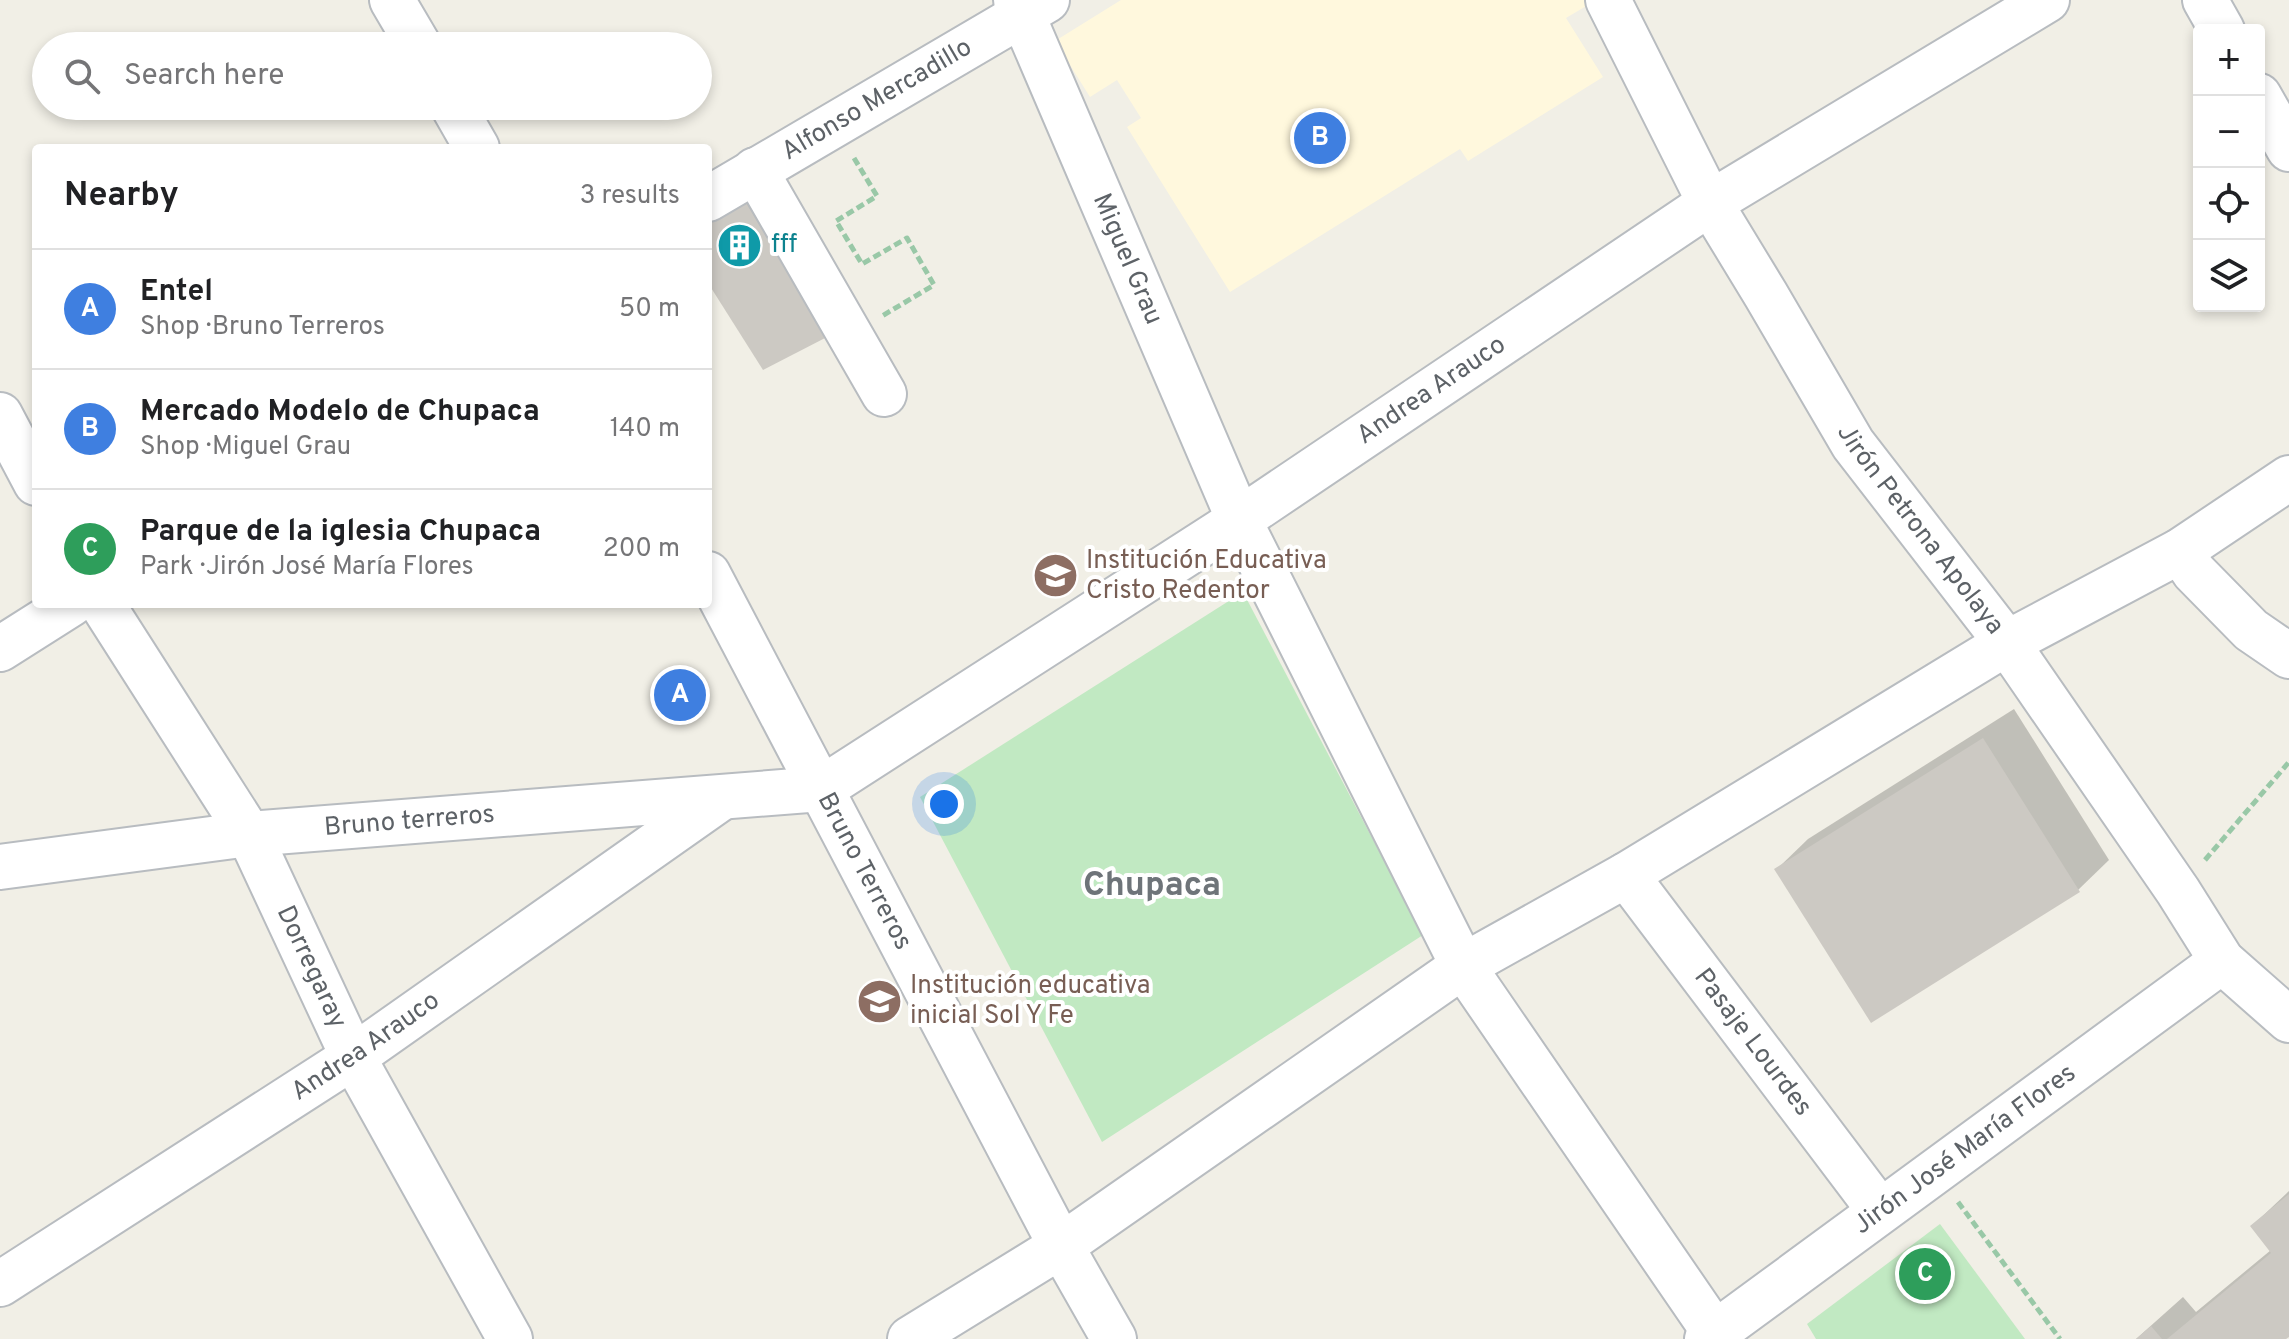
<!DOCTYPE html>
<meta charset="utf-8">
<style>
:root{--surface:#fff;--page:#f2f2f2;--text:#202124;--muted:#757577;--line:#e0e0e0;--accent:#1a73e8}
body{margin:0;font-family:Overpass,sans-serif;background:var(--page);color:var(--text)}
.controls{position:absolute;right:24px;top:24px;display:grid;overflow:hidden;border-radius:8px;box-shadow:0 4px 12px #0003}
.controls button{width:72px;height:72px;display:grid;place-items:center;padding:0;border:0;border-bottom:2px solid var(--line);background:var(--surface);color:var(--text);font:40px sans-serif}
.you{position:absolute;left:944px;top:804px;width:28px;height:28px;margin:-20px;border:6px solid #fff;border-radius:50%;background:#1a73e8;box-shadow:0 0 0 12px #1a73e833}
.badge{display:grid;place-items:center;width:52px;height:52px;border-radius:50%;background:var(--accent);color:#fff;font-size:26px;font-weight:700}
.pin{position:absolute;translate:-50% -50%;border:4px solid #fff;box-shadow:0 2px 8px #0006}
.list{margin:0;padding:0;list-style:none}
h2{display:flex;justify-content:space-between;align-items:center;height:104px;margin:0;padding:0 32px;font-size:34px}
h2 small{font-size:26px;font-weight:400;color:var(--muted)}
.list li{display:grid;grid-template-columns:52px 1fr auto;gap:24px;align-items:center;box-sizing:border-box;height:120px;padding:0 32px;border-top:2px solid var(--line)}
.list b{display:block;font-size:30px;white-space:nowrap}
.list p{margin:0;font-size:26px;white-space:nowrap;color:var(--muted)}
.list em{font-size:26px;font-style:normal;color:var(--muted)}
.icon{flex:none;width:44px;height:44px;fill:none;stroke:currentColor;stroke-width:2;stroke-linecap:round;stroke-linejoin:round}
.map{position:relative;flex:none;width:2289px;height:1339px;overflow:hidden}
.search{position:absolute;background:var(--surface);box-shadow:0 4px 12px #0003;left:32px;top:32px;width:680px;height:88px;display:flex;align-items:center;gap:20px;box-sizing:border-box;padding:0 28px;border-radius:44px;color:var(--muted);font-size:30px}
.panel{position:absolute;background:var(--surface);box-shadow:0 4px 12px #0003;left:32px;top:144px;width:680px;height:464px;border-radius:8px}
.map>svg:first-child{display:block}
</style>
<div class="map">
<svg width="2289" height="1339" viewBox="0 0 2289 1339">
<rect width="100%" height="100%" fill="#f1efe6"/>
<path fill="#fff8dd" d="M1121 0H1592L1593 2 1566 18 1603 77 1468 161 1460 149 1230 292 1127 127 1141 118 1117 80 1090 97 1055 41Z"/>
<g fill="#c1e9c2">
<path d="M1243 592 1423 935 1102 1142 920 797Z"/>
<path d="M1940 1224 2025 1339H1816L1807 1324Z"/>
</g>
<g fill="#0003">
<path d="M761 166 849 312 708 279Z"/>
<path d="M2014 709 2109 860 2078 890 1777 869 1808 839Z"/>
<path d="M2289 1191V1334L2283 1339H2136L2183 1297 2196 1312 2271 1250 2252 1226Z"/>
</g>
<g fill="#ccc9c3">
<path d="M737 188 827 337 763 370 708 283V208Z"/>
<path d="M1983 738 2080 892 1871 1023 1774 869Z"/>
<path d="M2289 1194V1337L2286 1339H2167L2271 1253 2250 1226Z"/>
<path d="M2151 1326 2162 1339H2136Z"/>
</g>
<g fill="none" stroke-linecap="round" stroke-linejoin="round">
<defs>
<g id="minor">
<path d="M392 0 419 46"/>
<path id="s1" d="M1016 0 1239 520 1463 966 1719 1339"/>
<path id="s2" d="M1608 0 1710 203 1766 295 1853 444 2007 643 2178 891 2222 961 2289 1020"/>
<path d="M2205 0 2222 30"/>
<path d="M2259 96 2289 149"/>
<path d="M453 106 477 148"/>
<path d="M755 170 884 394"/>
<path id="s3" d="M708 199 1047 0"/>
<path d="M0 415 36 483"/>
<path d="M2180 551 2194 572 2251 630 2289 656"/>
<path id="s4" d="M708 574 1061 1246 1114 1339"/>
<path id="s5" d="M102 604 249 834 353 1057 510 1339"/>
<path d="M0 649 71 604"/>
<path id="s6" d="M0 867 249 834 821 789 1239 520 1710 203 2047 0"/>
<path id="s7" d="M1626 875 1880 1211"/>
<path id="s8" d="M0 1284 353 1057 721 798"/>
<path d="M910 1339 1061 1246 1463 966 1626 875 2007 643 2180 551 2289 478"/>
<path id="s9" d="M1707 1339 2222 961"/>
</g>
</defs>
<use href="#minor" stroke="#b8bcc0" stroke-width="48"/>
<g stroke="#99c8a7" stroke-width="5" stroke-dasharray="8 4" stroke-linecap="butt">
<path d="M854 158 877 196 836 221 862 264 907 238 934 285 882 316"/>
<path d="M2205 860 2289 762"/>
<path d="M1958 1202 2060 1339"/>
</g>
<use href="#minor" stroke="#fff" stroke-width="44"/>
</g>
<defs>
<symbol id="building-disc" viewBox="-11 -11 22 22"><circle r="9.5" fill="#0f9aa8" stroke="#fff"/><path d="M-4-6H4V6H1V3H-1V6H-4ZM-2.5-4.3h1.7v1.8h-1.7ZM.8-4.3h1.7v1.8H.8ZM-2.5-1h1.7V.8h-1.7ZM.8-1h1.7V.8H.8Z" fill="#fff"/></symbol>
<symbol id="school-disc" viewBox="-11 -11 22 22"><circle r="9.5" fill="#8d6e63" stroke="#fff"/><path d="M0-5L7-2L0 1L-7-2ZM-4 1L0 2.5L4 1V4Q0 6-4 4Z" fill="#fff"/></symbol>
</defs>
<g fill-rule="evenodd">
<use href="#building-disc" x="714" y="220" width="51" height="51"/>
<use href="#school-disc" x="1030" y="550" width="51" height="51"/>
<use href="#school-disc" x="854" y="976" width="51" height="51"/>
</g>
<g text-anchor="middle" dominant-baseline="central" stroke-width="8" stroke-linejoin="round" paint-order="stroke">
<g font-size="26" fill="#5d6267" stroke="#fff">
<text stroke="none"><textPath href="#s3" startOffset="196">Alfonso Mercadillo</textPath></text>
<text stroke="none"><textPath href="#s1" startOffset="282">Miguel Grau</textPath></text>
<text stroke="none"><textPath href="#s6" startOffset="1554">Andrea Arauco</textPath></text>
<text stroke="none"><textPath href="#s2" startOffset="616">Jirón Petrona Apolaya</textPath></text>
<text stroke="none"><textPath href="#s6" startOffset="412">Bruno terreros</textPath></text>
<text stroke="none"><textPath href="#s4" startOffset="336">Bruno Terreros</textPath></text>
<text stroke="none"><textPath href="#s5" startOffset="420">Dorregaray</textPath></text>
<text stroke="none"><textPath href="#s7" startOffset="210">Pasaje Lourdes</textPath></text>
<text stroke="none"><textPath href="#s8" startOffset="436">Andrea Arauco</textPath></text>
<text stroke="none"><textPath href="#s9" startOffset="320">Jirón José María Flores</textPath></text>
</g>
<g font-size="26" fill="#0d838f" stroke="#fff" text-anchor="start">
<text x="771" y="245">fff</text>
</g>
<g font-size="26" fill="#785e54" stroke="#fff" text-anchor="start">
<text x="1086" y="561">Institución Educativa<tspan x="1086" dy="30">Cristo Redentor</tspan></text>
<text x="910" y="986">Institución educativa<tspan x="910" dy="30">inicial Sol Y Fe</tspan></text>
</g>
<g font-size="34" font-weight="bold" fill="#6e7479" stroke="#fff">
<text x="1152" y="886">Chupaca</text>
</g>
</g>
</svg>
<div class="controls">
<button>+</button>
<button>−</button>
<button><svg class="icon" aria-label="locate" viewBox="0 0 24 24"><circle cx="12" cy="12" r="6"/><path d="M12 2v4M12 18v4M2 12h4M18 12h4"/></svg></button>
<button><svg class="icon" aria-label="layers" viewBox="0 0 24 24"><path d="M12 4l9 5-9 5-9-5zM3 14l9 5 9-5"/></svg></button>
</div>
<div class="you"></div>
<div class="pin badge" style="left:680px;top:695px;background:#3f7fe0">A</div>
<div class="pin badge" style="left:1320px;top:138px;background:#3f7fe0">B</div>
<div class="pin badge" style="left:1925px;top:1274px;background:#2e9e5b">C</div>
<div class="search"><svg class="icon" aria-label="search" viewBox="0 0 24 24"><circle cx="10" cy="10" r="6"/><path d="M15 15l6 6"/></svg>Search here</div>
<section class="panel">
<h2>Nearby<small>3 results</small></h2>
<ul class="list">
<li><span class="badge" style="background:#3f7fe0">A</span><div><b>Entel</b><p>Shop · Bruno Terreros</p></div><em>50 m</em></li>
<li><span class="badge" style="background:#3f7fe0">B</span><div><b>Mercado Modelo de Chupaca</b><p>Shop · Miguel Grau</p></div><em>140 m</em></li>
<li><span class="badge" style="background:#2e9e5b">C</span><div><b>Parque de la iglesia Chupaca</b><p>Park · Jirón José María Flores</p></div><em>200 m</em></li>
</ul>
</section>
</div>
